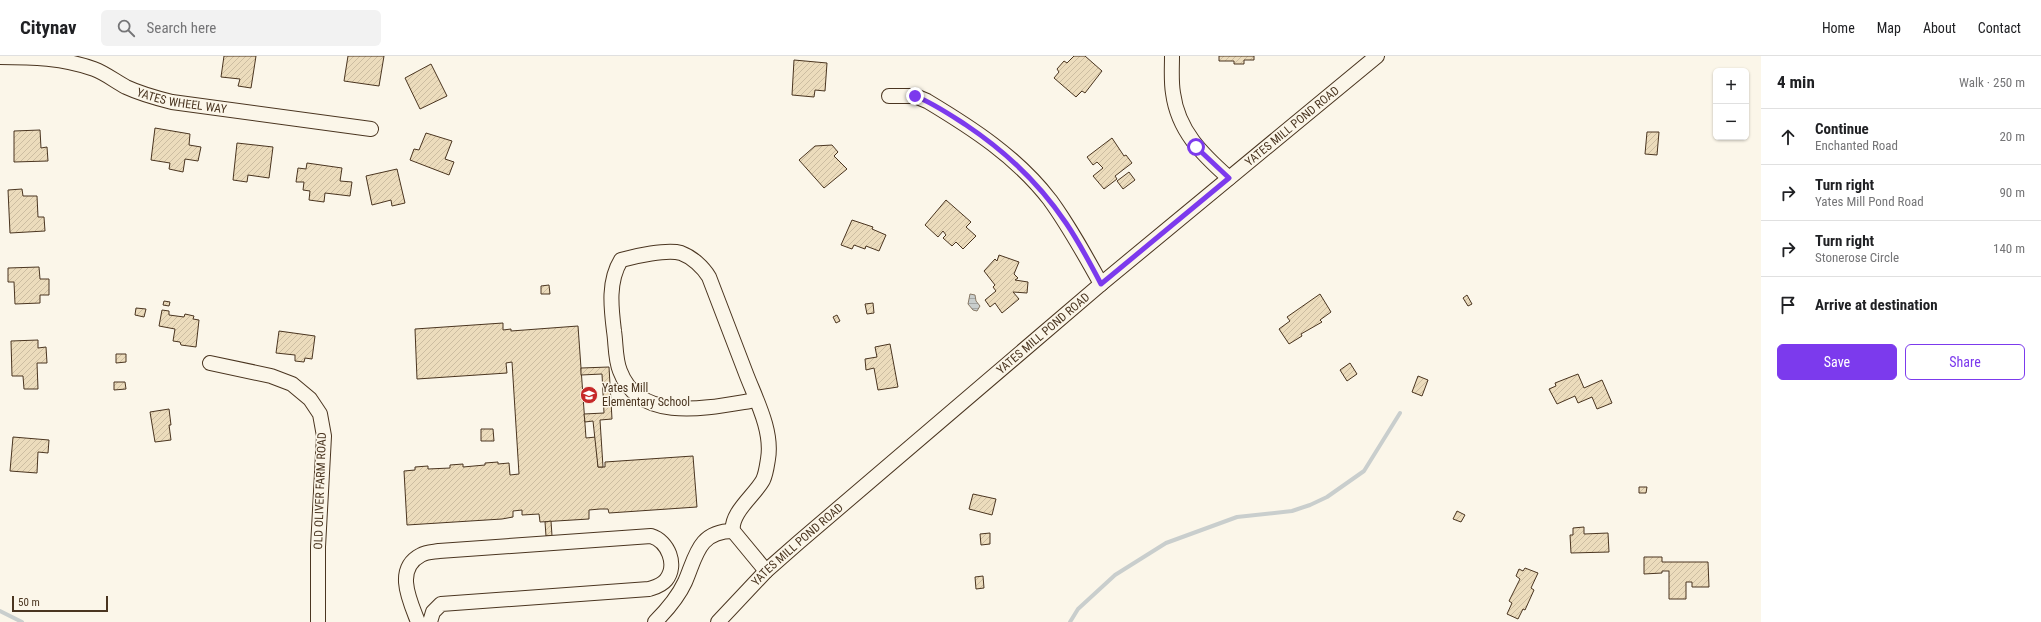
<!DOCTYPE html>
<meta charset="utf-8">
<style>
:root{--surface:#fff;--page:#f2f2f2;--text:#202124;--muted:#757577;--line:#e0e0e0;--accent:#7c3aed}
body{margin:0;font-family:"Roboto Condensed",sans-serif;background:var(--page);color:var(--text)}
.controls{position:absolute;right:12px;top:12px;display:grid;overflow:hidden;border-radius:6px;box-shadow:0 1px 3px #0004}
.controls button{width:36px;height:36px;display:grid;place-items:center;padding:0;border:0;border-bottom:1px solid var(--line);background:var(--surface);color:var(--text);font:20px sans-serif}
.scale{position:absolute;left:12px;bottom:10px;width:96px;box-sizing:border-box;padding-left:4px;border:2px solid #4a3520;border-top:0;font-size:11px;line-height:14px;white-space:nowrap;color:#4a3520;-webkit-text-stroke:3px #fbf6e9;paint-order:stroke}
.stop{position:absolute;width:12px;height:12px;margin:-9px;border:3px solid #7c3aed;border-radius:50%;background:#fff}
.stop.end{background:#7c3aed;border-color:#fff;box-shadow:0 1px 4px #0008}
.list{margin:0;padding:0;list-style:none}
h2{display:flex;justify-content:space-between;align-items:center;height:52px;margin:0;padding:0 16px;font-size:17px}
h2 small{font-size:13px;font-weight:400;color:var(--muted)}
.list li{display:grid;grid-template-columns:26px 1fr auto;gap:12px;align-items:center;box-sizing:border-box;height:56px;padding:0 16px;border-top:1px solid var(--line)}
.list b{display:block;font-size:15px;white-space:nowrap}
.list p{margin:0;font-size:13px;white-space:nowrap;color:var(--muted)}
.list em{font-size:13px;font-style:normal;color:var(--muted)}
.actions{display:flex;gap:8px;padding:12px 16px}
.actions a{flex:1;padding:9px 0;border:1px solid var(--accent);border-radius:6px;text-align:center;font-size:14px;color:var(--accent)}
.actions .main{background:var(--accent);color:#fff}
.icon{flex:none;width:22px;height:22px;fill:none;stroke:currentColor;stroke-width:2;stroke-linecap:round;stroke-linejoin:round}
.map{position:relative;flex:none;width:1761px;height:566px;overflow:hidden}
header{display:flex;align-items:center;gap:24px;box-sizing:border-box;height:56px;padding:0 20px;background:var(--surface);border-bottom:1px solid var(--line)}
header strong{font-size:19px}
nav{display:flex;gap:22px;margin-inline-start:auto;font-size:14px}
.search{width:280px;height:36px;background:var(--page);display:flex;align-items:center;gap:10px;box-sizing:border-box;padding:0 14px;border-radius:6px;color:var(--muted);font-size:15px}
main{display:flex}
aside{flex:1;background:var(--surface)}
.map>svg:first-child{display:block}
</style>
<header>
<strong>Citynav</strong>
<div class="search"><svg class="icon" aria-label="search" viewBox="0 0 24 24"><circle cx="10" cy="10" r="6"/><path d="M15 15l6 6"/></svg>Search here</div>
<nav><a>Home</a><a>Map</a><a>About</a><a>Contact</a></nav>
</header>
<main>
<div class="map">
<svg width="1761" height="566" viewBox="0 0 1761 566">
<defs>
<pattern id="water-rules" width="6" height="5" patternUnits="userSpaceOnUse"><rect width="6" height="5" fill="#c9cecd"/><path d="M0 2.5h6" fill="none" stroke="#a5a8a6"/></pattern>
<pattern id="building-hatch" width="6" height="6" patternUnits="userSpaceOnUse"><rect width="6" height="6" fill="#ecdcbc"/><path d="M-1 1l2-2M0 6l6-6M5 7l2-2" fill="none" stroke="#ccbda1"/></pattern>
</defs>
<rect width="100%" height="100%" fill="#fbf6e9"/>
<path fill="url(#water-rules)" stroke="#887966" d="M970 238 975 239 976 245 980 250 977 255 973 254 968 248Z"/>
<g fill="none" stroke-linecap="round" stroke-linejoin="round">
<g stroke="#c9cecd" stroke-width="4">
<path d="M0 555 22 566"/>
<path d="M1070 566 1078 553 1115 519 1166 487 1237 461 1292 455 1310 449 1327 441 1364 415 1400 357"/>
</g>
</g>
<g fill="url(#building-hatch)" stroke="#4a3520">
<path d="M224 0H256L251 32 238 30 240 23 221 21Z"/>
<path d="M348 0H384L379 30 344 25Z"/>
<path d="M1074 0H1085L1102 15 1085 37 1082 35 1076 41 1054 22 1059 16 1057 13 1064 5 1067 7Z"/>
<path d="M1219 0H1254V4H1244V8H1234V5H1219Z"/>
<path d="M794 4 827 7 825 35 815 34 814 41 792 39Z"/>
<path d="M431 8 447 40 420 53 405 22Z"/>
<path d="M155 72 190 78 189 89 201 91 198 105 185 103 183 116 169 113 170 107 151 104Z"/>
<path d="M40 74 41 92 47 91 48 105 14 106V75Z"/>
<path d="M1647 76H1659L1657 99 1645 98Z"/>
<path d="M426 77 452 85 445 103 454 106 449 119 410 104 414 93 419 94Z"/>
<path d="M1112 82 1124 100 1126 99 1132 107 1115 120 1117 123 1104 133 1093 120 1103 112 1097 106 1093 109 1087 101Z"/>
<path d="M237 87 273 91 269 122 248 119 247 126 233 124Z"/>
<path d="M832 89 838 96 834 100 847 113 824 132 799 104 815 90Z"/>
<path d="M307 107 342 112 340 125 352 126 350 140 325 137 324 146 309 144 310 135 303 134 304 126H296L298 112 306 113Z"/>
<path d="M397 113 405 147 392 150 391 144 372 149 366 120Z"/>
<path d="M1129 116 1135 124 1123 133 1117 125Z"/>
<path d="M22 133 23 140H37L38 161H44L45 175 10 177 8 134Z"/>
<path d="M946 144 971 166 966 171 976 180 963 193 956 186 952 190 943 182 946 179 943 175 938 181 925 169Z"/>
<path d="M852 164 873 171 872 173 886 179 879 195 866 190 865 193 854 189 852 193 841 189Z"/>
<path d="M999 199 1019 206 1014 218 1018 222 1015 224 1028 226 1027 237 1013 236 1019 243 1002 257 995 247 990 251 985 244 996 235 993 231 995 229 984 215 995 203 997 205Z"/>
<path d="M39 211 40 223H49V239H40V247L15 248 14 226H8V212Z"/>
<path d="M549 229 550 238H541V230Z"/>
<path d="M1320 238 1331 256 1320 264 1322 266 1301 278 1302 280 1289 288 1279 273 1290 265 1287 261Z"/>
<path d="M1467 239 1472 248 1468 250 1463 242Z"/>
<path d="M164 245 170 246 169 250 163 249Z"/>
<path d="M873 247 874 257 867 258 865 248Z"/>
<path d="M136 252 146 253 144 261 135 259Z"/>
<path d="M162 254 169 255V259L184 261 185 258 194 260 193 263 199 264 196 291 181 289 180 286 173 285 175 273 159 270Z"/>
<path d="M837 259 840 265 836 267 833 261Z"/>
<path d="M503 267V274L511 273V275L578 270 586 382 596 381 598 411H605V406L693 400 697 451 609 457 608 453H600L589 454V463L540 466 539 458 522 459V454L513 455V461L502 463 407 469 404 415 415 414V411L428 410V413L450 412V409L463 408V411L485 409V407L498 406V408L509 407 510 419 519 418 512 306 506 307 507 317 417 323 415 273Z"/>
<path d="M279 275 315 280 312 303 305 302 304 306 295 305V299L276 297Z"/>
<path d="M38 284V292L46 291 47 307H37L38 333H24L23 320H12L11 285Z"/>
<path d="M890 288 898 331 878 334 874 312 866 314 865 303 877 301 875 291Z"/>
<path d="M116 298H126V306L116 307Z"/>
<path d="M1350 307 1357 318 1347 325 1340 314Z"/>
<path d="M609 311 612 363 600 364 603 411H598L593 365 585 366 584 358 604 357 602 318 581 319V312Z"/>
<path d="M1578 318 1584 332 1602 324 1612 347 1597 353 1592 341 1578 347 1575 340 1557 348 1549 333 1556 330 1555 327Z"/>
<path d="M1418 320 1428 324 1422 340 1412 336Z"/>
<path d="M114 326H125L126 333 114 334Z"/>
<path d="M169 353 171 369H169L171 384 155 386 150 356Z"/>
<path d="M481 373H493L494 385H481Z"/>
<path d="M13 381 49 384 48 397 38 396 37 417 10 415Z"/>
<path d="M1639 431H1647L1646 437H1639Z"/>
<path d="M973 438 996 443 992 459 969 453Z"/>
<path d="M1457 455 1465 459 1461 466 1453 463Z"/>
<path d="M551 465 552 480H546L545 466Z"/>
<path d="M1584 471V478L1608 477 1609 496 1571 497 1570 479H1573V472Z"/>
<path d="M990 477V488L981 489 980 478Z"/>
<path d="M1644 501H1662V506H1708L1709 531H1692V526H1686V543H1669V515H1662V517L1644 518Z"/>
<path d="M1525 512 1538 517 1531 532 1534 534 1525 554 1523 553 1518 563 1507 558 1512 547 1509 545 1520 523 1516 520 1519 513 1523 515Z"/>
<path d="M983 520 984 532 976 533 975 521Z"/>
</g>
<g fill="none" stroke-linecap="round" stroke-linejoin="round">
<defs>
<g id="minor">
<path d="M1172 0C1172 12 1171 25 1173 37 1178 75 1202 98 1229 122"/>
<path id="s1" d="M0 1C32 1 63 2 94 13 105 17 115 25 126 31 141 38 156 42 172 46L371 73"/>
<path d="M889 40H915L927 45C972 72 1017 101 1050 144 1069 170 1085 199 1101 228"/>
<path d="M210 307 271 320 292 328 310 343 320 358 324 380 318 491V566"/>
<path d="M756 344C712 351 640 369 620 315 615 303 616 287 614 275 611 251 608 225 621 204 635 200 667 193 681 197 692 201 703 211 709 221 721 252 733 284 745 315 755 342 773 374 768 403 767 409 766 418 763 424 755 439 730 457 733 475L766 515"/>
<path d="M418 566C410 545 394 513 421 499 426 496 433 496 439 495L651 480C668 485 678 509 666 524 661 530 655 531 649 533L441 548 433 556 430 566"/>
<path d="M655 566C666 555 678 541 685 526 696 501 698 475 733 475"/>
<path id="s2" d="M718 566 766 515 799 486 1101 228 1377 0"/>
</g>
</defs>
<use href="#minor" stroke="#4a3520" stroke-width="16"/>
<use href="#minor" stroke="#fbf6e9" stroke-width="14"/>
</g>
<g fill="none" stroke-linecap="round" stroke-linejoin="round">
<path stroke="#7c3aed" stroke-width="5" d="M915 40C933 47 949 58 966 69 1005 95 1039 127 1066 167 1079 186 1090 207 1101 228L1229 122 1196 91"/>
</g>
<defs>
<symbol id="school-disc" viewBox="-11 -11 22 22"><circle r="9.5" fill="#c62828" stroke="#fbf6e9"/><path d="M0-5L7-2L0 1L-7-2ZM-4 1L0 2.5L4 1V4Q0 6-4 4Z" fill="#fff"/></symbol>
</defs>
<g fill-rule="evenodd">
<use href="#school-disc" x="579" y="329" width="20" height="20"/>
</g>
<g text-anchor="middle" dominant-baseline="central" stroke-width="3" stroke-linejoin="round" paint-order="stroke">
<g font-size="12" fill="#4a3520" stroke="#fbf6e9">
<text stroke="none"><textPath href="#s1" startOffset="190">YATES WHEEL WAY</textPath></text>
<text stroke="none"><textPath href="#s2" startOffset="759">YATES MILL POND ROAD</textPath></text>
<text stroke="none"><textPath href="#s2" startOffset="435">YATES MILL POND ROAD</textPath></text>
<text transform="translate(320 435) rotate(-88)">OLD OLIVER FARM ROAD</text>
<text stroke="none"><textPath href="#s2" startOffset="111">YATES MILL POND ROAD</textPath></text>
</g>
<g font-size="12" fill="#4a3520" stroke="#fbf6e9" text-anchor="start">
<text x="602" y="332">Yates Mill<tspan x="602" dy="14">Elementary School</tspan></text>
</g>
</g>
</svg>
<div class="controls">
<button>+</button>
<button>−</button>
</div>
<div class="scale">50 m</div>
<div class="stop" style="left:1196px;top:91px"></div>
<div class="stop end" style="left:915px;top:40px"></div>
</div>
<aside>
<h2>4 min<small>Walk · 250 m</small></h2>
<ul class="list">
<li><svg class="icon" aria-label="ahead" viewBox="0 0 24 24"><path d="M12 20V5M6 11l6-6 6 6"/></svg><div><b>Continue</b><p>Enchanted Road</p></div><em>20 m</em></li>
<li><svg class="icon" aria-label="right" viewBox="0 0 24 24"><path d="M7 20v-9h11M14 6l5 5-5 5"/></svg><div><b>Turn right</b><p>Yates Mill Pond Road</p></div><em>90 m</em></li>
<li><svg class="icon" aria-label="right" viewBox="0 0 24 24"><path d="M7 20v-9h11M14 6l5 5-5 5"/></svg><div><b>Turn right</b><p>Stonerose Circle</p></div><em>140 m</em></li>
<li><svg class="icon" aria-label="arrive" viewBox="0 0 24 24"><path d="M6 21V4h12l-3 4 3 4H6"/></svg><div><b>Arrive at destination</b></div></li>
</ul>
<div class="actions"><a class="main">Save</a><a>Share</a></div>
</aside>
</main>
